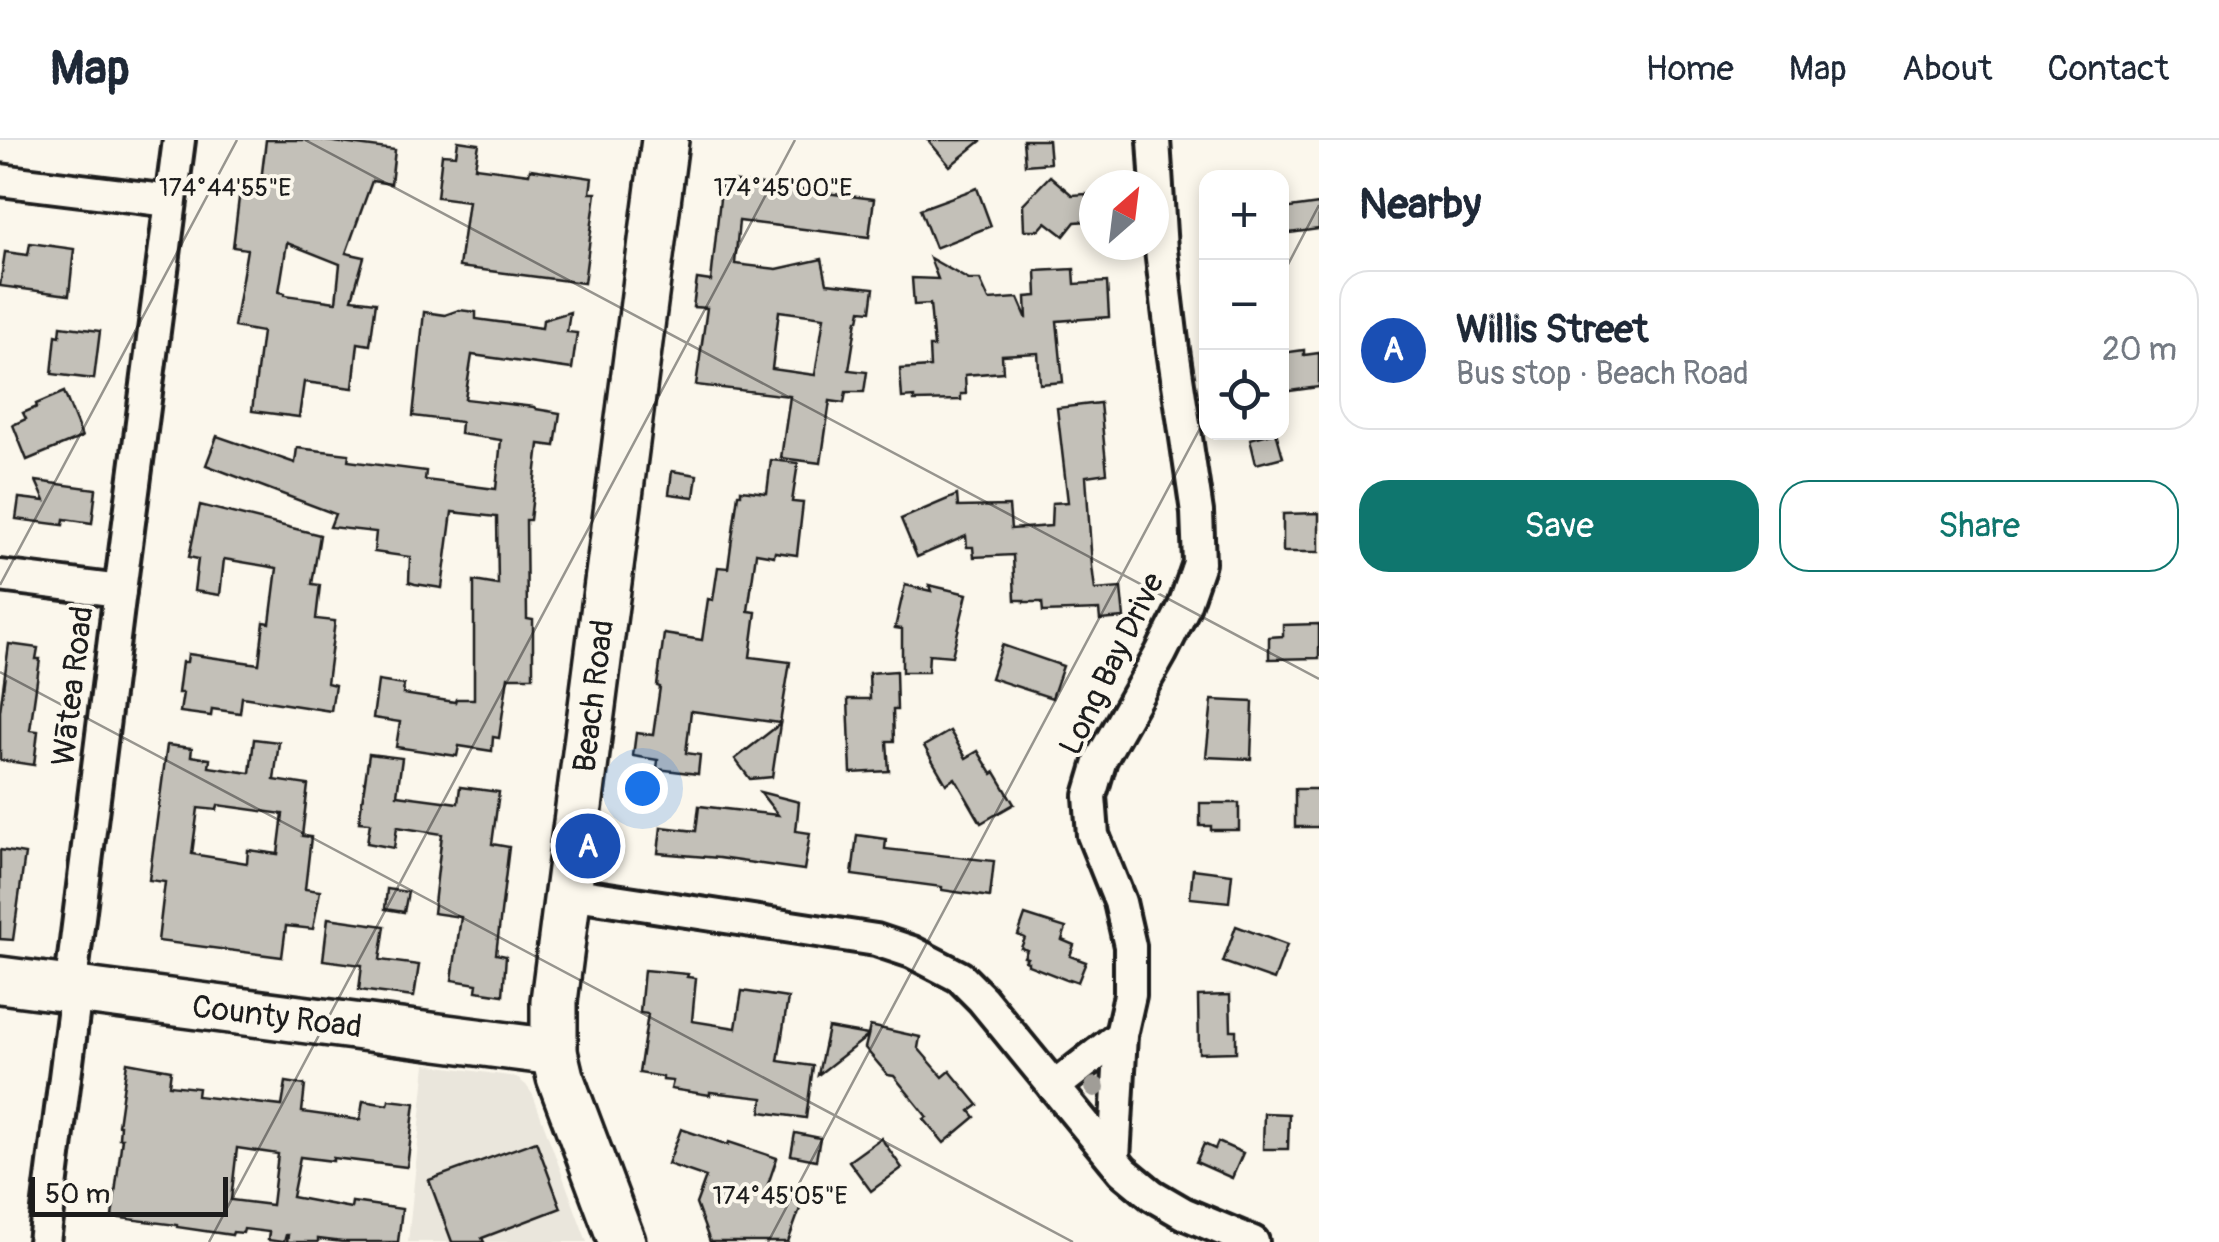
<!DOCTYPE html>
<meta charset="utf-8">
<style>
:root{--surface:#fff;--page:#f6f6f7;--text:#1f2937;--muted:#747a83;--line:#e0e1e3;--accent:#0f766e}
body{margin:0;font-family:Pangolin,sans-serif;background:var(--page);color:var(--text)}
.controls{position:absolute;right:30px;top:30px;display:grid;overflow:hidden;border-radius:20px;box-shadow:0 5px 15px #0003}
.controls button{width:90px;height:90px;display:grid;place-items:center;padding:0;border:0;border-bottom:2px solid var(--line);background:var(--surface);color:var(--text);font:50px sans-serif}
.compass{position:absolute;left:1079px;top:30px;width:90px;height:90px;border-radius:50%;background:var(--surface);box-shadow:0 5px 15px #0003;rotate:28deg}
.scale{position:absolute;left:30px;bottom:25px;width:198px;box-sizing:border-box;padding-left:10px;border:5px solid #1c1c1c;border-top:0;font-size:28px;line-height:35px;white-space:nowrap;color:#1c1c1c;-webkit-text-stroke:8px #fbf7ec;paint-order:stroke}
.you{position:absolute;left:642px;top:648px;width:35px;height:35px;margin:-25px;border:8px solid #fff;border-radius:50%;background:#1a73e8;box-shadow:0 0 0 15px #1a73e833}
.badge{display:grid;place-items:center;width:65px;height:65px;border-radius:50%;background:var(--accent);color:#fff;font-size:32px;font-weight:700}
.pin{position:absolute;translate:-50% -50%;border:5px solid #fff;box-shadow:0 2px 10px #0006}
.list{margin:0;padding:0;list-style:none}
h2{display:flex;justify-content:space-between;align-items:center;height:130px;margin:0;padding:0 40px;font-size:42px}
h2 small{font-size:32px;font-weight:400;color:var(--muted)}
.list li{display:grid;grid-template-columns:65px 1fr auto;gap:30px;align-items:center;box-sizing:border-box;height:160px;margin:0 20px 20px;padding:0 20px;border:2px solid var(--line);border-radius:30px}
.list b{display:block;font-size:38px;white-space:nowrap}
.list p{margin:0;font-size:32px;white-space:nowrap;color:var(--muted)}
.list em{font-size:32px;font-style:normal;color:var(--muted)}
.actions{display:flex;gap:20px;padding:30px 40px}
.actions a{flex:1;padding:22px 0;border:2px solid var(--accent);border-radius:30px;text-align:center;font-size:35px;color:var(--accent)}
.actions .main{background:var(--accent);color:#fff}
.icon{flex:none;width:55px;height:55px;fill:none;stroke:currentColor;stroke-width:2;stroke-linecap:round;stroke-linejoin:round}
.map{position:relative;flex:none;width:1319px;height:1102px;overflow:hidden}
header{display:flex;align-items:center;gap:60px;box-sizing:border-box;height:140px;padding:0 50px;background:var(--surface);border-bottom:2px solid var(--line)}
header strong{font-size:48px}
nav{display:flex;gap:55px;margin-inline-start:auto;font-size:35px}
main{display:flex}
aside{flex:1;background:var(--surface)}
.map>svg:first-child{display:block}
</style>
<header>
<strong>Map</strong>
<nav><a>Home</a><a>Map</a><a>About</a><a>Contact</a></nav>
</header>
<main>
<div class="map">
<svg width="1319" height="1102" viewBox="0 0 1319 1102">
<rect width="100%" height="100%" fill="#fbf7ec"/>
<filter id="ink" filterUnits="userSpaceOnUse"><feTurbulence type="fractalNoise" baseFrequency=".01" numOctaves="2"/><feDisplacementMap in="SourceGraphic" scale="20" xChannelSelector="R" yChannelSelector="G"/><feConvolveMatrix kernelMatrix="1 2 1 2 8 2 1 2 1" color-interpolation-filters="sRGB"/></filter>
<g filter="url(#ink)">
<path fill="#eae6dc" d="M426 924 516 937 526 945 533 955 587 1102H408Z"/>
<g fill="#c3c0b8" stroke="#1c1c1c" stroke-width="2.5" fill-rule="evenodd">
<path d="M266 0H319L395 10 391 44 372 41 346 113 364 117 352 159 376 162 370 205 358 203 353 248 304 242 299 277 252 271 262 192 234 187 247 109 233 107 239 58 261 41ZM287 103 340 124 336 162 285 155V153L279 152Z"/>
<path d="M928 0H982L950 26Z"/>
<path d="M1023 0H1048L1050 23 1025 25Z"/>
<path d="M458 1 479 4 475 27 529 34 530 29 592 38 590 53H596L584 143 459 127 468 61 437 57 442 14 456 15Z"/>
<path d="M1050 36 1072 55 1086 54 1088 81 1075 82 1064 96 1046 82 1039 90H1024L1023 64Z"/>
<path d="M722 40 874 59 869 97 739 81 735 124 777 129 822 119 827 143 874 148 871 171 861 170 859 180H857L849 230 867 232 864 252H846L844 263 830 261 821 323 781 318 790 256 696 245 707 168 693 167 697 139 711 141ZM779 171 824 177 815 235 772 229Z"/>
<path d="M977 48 991 86 935 108 920 69Z"/>
<path d="M1319 64V89L1282 94V69Z"/>
<path d="M30 103 74 109 69 155 0 146 5 112 28 115Z"/>
<path d="M930 118 969 140H980L989 160 1018 158 1027 179 1026 157 1037 156 1036 131 1074 129 1075 144 1107 142 1109 177 1057 181 1063 242 1040 244 1038 213 1002 215 1003 232 965 235 966 254H961V260L914 261V257L902 258 900 229 930 227 929 207H934L930 164 914 165 912 138 938 139Z"/>
<path d="M459 170 476 172V179L542 188 543 180 570 172 567 192 577 193 572 229 472 215 465 259 534 267 536 269 560 273 555 306 539 304 530 380H526L527 479 533 480V537H508L499 598 493 597 492 611 459 606 457 616 396 607 400 582 373 578 378 541 404 545 403 554 455 562 456 559H474V441L498 445 497 377 452 372 442 448 415 444 409 442 410 417 374 412 376 392 330 387 335 374 206 325 217 296 295 323 297 308 349 314 348 321 426 331 425 340 496 349 501 300 460 294 461 282 413 276 424 172 445 175Z"/>
<path d="M61 186 100 191 94 239 52 234 56 195 60 196Z"/>
<path d="M1304 210V215L1319 213V247L1282 252V213Z"/>
<path d="M64 252 82 297 27 320 13 285 26 279 23 273 37 267 36 264Z"/>
<path d="M1100 263 1107 333 1086 336 1092 426 1095 450 1121 448 1124 478 1100 480 1099 470 1043 472 1042 462H1024V460H1015L1013 415 974 417 973 407H967L966 396 917 417 901 379 957 355 958 367 1009 366 1011 389 1051 386 1052 363 1068 362 1057 268Z"/>
<path d="M1276 292 1283 317 1256 324 1250 299Z"/>
<path d="M771 320 798 323 792 362 803 363 797 415 775 412 774 416 756 413 748 471 756 472 750 517 790 522 780 583 691 571 686 613 700 615 698 634 657 629 658 620 633 616 636 593 653 595 660 547 657 546 664 494 702 500 708 459 713 460 718 427 728 428 738 354H741V350L767 353Z"/>
<path d="M672 331 697 335 694 357 669 354Z"/>
<path d="M36 341 96 349 92 383 64 379 63 385 16 379 19 358 45 361Z"/>
<path d="M200 365 320 395 312 444 320 445 316 479 335 481 327 543 335 545 331 571 242 557 240 573 212 569 211 576 180 572 183 553H178L182 522H187L188 514 259 524 264 482 270 483 277 428 224 419 220 455 194 451 198 419 189 417Z"/>
<path d="M1319 373V412H1283V374Z"/>
<path d="M905 445 931 451 929 445 967 454 952 516 929 514 928 532H902V489L895 488Z"/>
<path d="M1319 484V518L1269 519V497L1283 496V485Z"/>
<path d="M9 504 38 508 36 519H40L30 590 38 591 34 625 0 620V571Z"/>
<path d="M1002 505 1063 526 1052 558 991 538Z"/>
<path d="M896 531 897 570H893L894 601H887L889 631 851 633 848 559H870L869 533Z"/>
<path d="M1212 560 1253 562 1251 619 1206 617Z"/>
<path d="M780 584 772 637 750 639 735 619Z"/>
<path d="M950 591 966 618 978 611 992 634 995 632 1014 664 981 683 955 638 946 644 924 606Z"/>
<path d="M254 599 279 602 274 640 308 645 302 696 311 697 305 749 320 751 313 789 286 786 282 817 158 801 165 742 149 740 167 605 192 608 191 616 210 619 209 627 250 633ZM218 665 283 674 278 714 248 710 247 723 192 714 198 668 217 670Z"/>
<path d="M369 614 402 618 397 655 458 663 460 647 499 652 492 704 509 707 496 814 506 816 503 855 476 851 477 844 452 840 461 777 433 773 442 694 397 687 394 708 367 703 370 683 359 682Z"/>
<rect x="1295" y="649" width="24" height="38"/>
<path d="M760 652 799 662 796 691 810 693 804 730 719 718 658 713 661 687 696 691 699 666 778 675Z"/>
<path d="M1200 663H1239V690H1211V686H1200Z"/>
<path d="M857 695 886 699 885 709 994 721 990 757 942 750V747L852 735Z"/>
<path d="M0 710 25 714 13 800 0 799Z"/>
<path d="M1193 729 1232 734 1229 762 1190 758Z"/>
<path d="M387 749 408 752 404 772 385 769Z"/>
<path d="M1025 775 1066 788 1062 800 1074 805 1070 816 1086 822 1078 842 1070 839 1069 841 1028 825V822L1025 821 1027 818 1024 817 1027 810 1021 808 1025 798 1018 795Z"/>
<path d="M328 778 385 786 380 820 419 825 414 857 359 850 362 825 323 820Z"/>
<path d="M1236 786 1287 805 1274 840 1223 822Z"/>
<path d="M644 830 688 834 687 837 696 838 692 881 736 888 742 851 788 858 778 921 813 926 806 978 761 972 763 958 710 952V955L671 949 673 941 663 940V937L639 933 648 874 640 873Z"/>
<path d="M1230 855 1231 890H1236V912L1199 913 1198 856Z"/>
<path d="M870 886 920 897 918 908 943 937 950 931 978 965 970 971 975 977 944 1003 924 979 927 977 894 936 888 935 865 908 868 896 818 935 828 888 868 895Z"/>
<path d="M127 922 171 930 169 945 198 948 197 956 282 966 286 942 305 945 302 972 360 980 363 961 388 965 389 960 415 963 407 1027 333 1018V1021L300 1017 292 1057 351 1068 352 1062 402 1069 398 1102H343L318 1099V1102H287L288 1095H286L284 1102H282L268 1100 269 1092 244 1089 243 1093 233 1092 232 1095 177 1087V1085L112 1077 122 998H119L120 985H118ZM237 1008 278 1014 272 1065 231 1060Z"/>
<path d="M1264 973 1289 974 1288 1009H1263Z"/>
<path d="M681 989 728 1005 729 1002 777 1018 766 1050 802 1063 788 1102H710L696 1064 706 1037 668 1024Z"/>
<path d="M795 993 820 998 816 1020 791 1015Z"/>
<path d="M881 998 902 1028 871 1051 849 1021Z"/>
<path d="M536 1001 561 1068 482 1098 484 1102H452L429 1040Z"/>
<path d="M1218 1002 1243 1013 1232 1038 1196 1022 1204 1004 1215 1009Z"/>
</g>
<g fill="none" stroke-linecap="round" stroke-linejoin="round">
<defs>
<g id="street">
<path d="M0 40 170 61"/>
<path d="M0 436 120 451"/>
<path d="M569 753 876 800 912 812 960 837 982 859 1123 1031 1152 1055 1183 1073 1253 1102"/>
<path d="M1054 947 1121 895"/>
<path d="M1114 1019 1121 895 1130 855V806L1120 762 1093 695 1090 656 1101 619 1161 513 1183 469 1199 423 1197 372 1173 210 1161 110 1154 0"/>
<path d="M44 1102 73 875V826L120 451 179 0"/>
</g>
<g id="secondary">
<path d="M0 840 554 912"/>
<path d="M622 1102 560 937 554 912V861L665 0"/>
</g>
</defs>
<use href="#street" stroke="#1c1c1c" stroke-width="38"/>
<use href="#secondary" stroke="#1c1c1c" stroke-width="52"/>
<use href="#street" stroke="#fbf7ec" stroke-width="30"/>
<use href="#secondary" stroke="#fbf7ec" stroke-width="45"/>
</g>
<circle fill="#a09d97" cx="1095" cy="947" r="10"/>
</g>
<path fill="none" stroke="#1c1c1c" stroke-width="2.5" stroke-opacity="0.45" d="M305 0 1319 539M1282 136 1319 65M0 445 237 0M0 532 1073 1102M209 1102 795 0M768 1102 1206 277"/>
<g text-anchor="middle" dominant-baseline="central" stroke-width="8" stroke-linejoin="round" paint-order="stroke">
<g font-size="32" fill="#1c1c1c" stroke="#fbf7ec">
<text transform="translate(1112 524) rotate(-64)">Long Bay Drive</text>
<text transform="translate(73 546) rotate(-83)">Wātea Road</text>
<text transform="translate(594 556) rotate(-83)">Beach Road</text>
<text transform="translate(277 877) rotate(7)">County Road</text>
</g>
</g>
<g font-size="25" text-anchor="middle" fill="#1c1c1c" stroke="#fbf7ec" stroke-width="8" stroke-linejoin="round" paint-order="stroke">
<text x="225" y="56">174°44'55"E</text>
<text x="783" y="56">174°45'00"E</text>
<text x="780" y="1064">174°45'05"E</text>
</g>
</svg>
<div class="controls">
<button>+</button>
<button>−</button>
<button><svg class="icon" aria-label="locate" viewBox="0 0 24 24"><circle cx="12" cy="12" r="6"/><path d="M12 2v4M12 18v4M2 12h4M18 12h4"/></svg></button>
</div>
<svg class="compass" viewBox="-18 -18 36 36"><path d="M0-13l5 13h-10z" fill="#e53935"/><path d="M0 13l5-13h-10z" fill="#747a83"/></svg>
<div class="scale">50 m</div>
<div class="you"></div>
<div class="pin badge" style="left:588px;top:706px;background:#1a4fb4">A</div>
</div>
<aside>
<h2>Nearby<small></small></h2>
<ul class="list">
<li><span class="badge" style="background:#1a4fb4">A</span><div><b>Willis Street</b><p>Bus stop · Beach Road</p></div><em>20 m</em></li>
</ul>
<div class="actions"><a class="main">Save</a><a>Share</a></div>
</aside>
</main>
